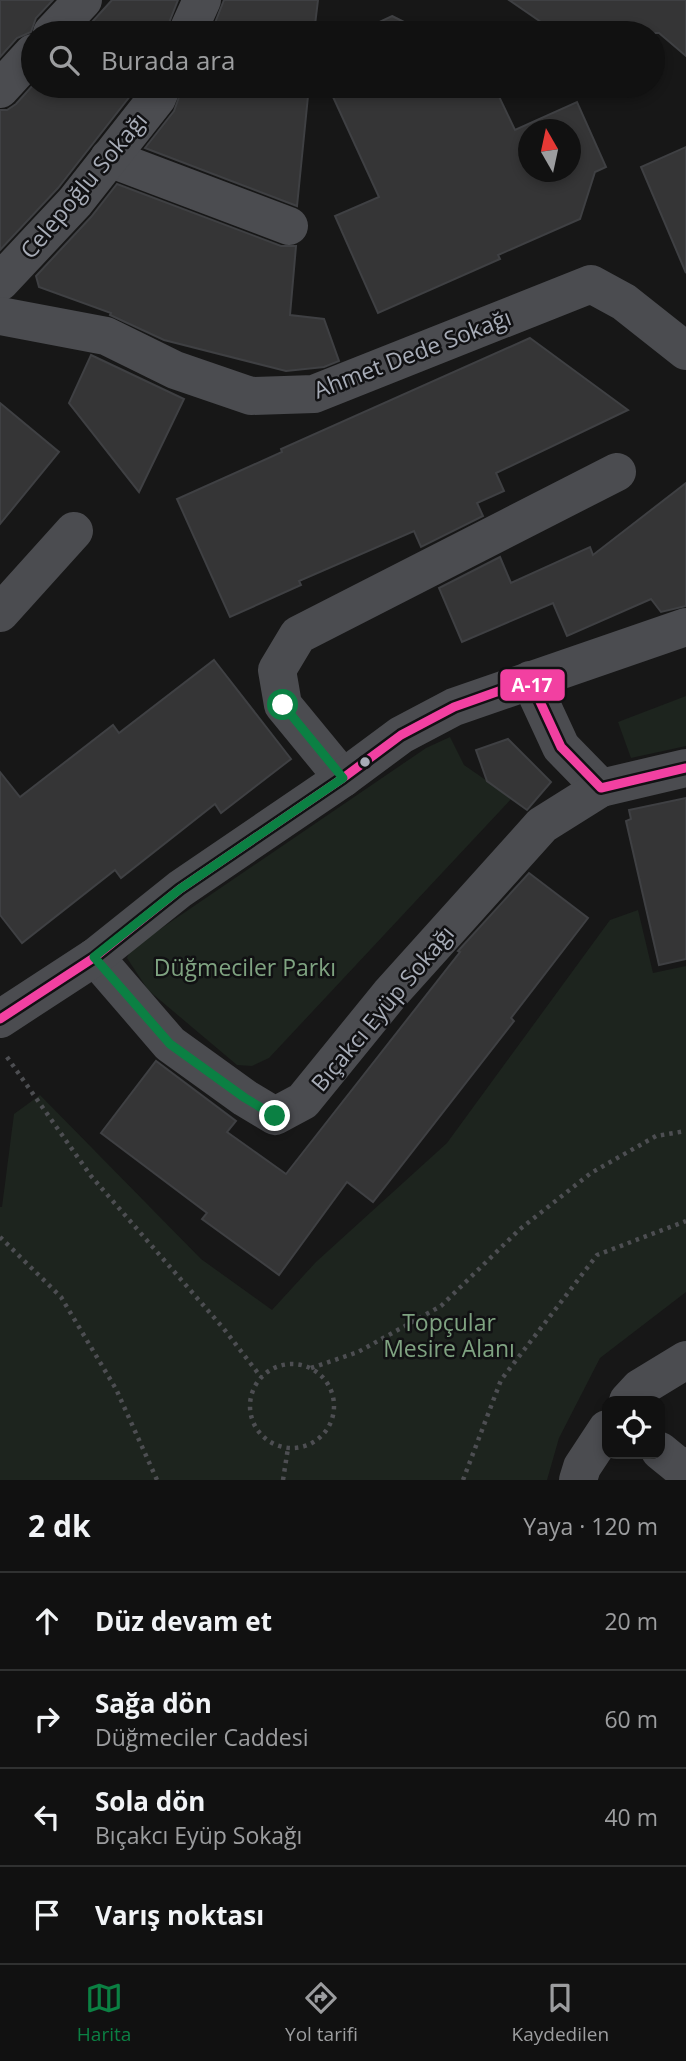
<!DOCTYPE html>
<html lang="tr">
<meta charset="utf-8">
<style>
:root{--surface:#111;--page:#1e1f1f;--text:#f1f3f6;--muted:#9c9d9f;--line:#303131;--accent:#0b8043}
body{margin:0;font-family:"Open Sans",sans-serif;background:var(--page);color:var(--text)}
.controls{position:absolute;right:21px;bottom:21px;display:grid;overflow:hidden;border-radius:14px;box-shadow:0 4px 10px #0003}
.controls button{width:63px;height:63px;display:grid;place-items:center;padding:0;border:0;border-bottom:2px solid var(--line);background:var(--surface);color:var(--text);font:35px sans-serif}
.compass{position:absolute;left:518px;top:119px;width:63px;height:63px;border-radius:50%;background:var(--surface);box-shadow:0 4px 10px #0003;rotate:351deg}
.stop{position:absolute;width:21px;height:21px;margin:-16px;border:5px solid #0b8043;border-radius:50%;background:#fff}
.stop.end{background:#0b8043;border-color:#fff;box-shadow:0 2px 7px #0008}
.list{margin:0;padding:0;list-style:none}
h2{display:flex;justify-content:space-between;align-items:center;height:91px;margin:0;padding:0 28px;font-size:30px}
h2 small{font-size:23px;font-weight:400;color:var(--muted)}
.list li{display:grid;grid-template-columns:46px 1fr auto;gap:21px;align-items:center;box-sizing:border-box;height:98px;padding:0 28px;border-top:2px solid var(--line)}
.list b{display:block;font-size:26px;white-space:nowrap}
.list p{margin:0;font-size:23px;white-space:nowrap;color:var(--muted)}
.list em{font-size:23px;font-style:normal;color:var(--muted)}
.icon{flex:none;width:38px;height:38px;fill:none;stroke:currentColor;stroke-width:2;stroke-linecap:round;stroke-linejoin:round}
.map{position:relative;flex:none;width:686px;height:1480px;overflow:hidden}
.search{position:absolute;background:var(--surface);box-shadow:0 4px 10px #0003;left:21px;right:21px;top:21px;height:77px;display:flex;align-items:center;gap:18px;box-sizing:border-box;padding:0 24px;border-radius:38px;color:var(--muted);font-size:26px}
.sheet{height:483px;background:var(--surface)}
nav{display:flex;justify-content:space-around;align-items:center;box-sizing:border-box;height:98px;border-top:2px solid var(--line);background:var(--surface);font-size:19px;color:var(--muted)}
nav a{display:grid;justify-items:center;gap:4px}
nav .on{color:var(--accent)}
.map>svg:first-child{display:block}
</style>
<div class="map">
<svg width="686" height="1480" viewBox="0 0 686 1480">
<rect width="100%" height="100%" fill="#171717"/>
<g fill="#1d241e">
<path d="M686 696V746L631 758 618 722Z"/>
<path d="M450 737 464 765 512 798 269 1058 252 1066 237 1065 148 990 127 958 131 949 426 748Z"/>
<path d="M638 910 653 973 686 966V1292L600 1358 559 1438 547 1480H0V1207H2L14 1114 40 1095 201 1259 272 1310 316 1262 447 1143 610 920Z"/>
</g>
<g fill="#353536" stroke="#3f4043" stroke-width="2" fill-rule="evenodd">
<path d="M0 0H53L36 18 31 32 17 38 0 57Z"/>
<path d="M112 0H178L165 33H82Z"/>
<path d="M224 0H318L314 33H211Z"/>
<path d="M509 0H686V56L659 33H557Z"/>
<path d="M392 16 426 33H356Z"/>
<path d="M33 85 138 86 58 188 0 250V110H7L16 104Z"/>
<path d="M183 86H309L297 206 145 148 174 111Z"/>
<path d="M328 86H494L515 130 577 102 606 167 595 172 580 219 498 255 500 259 378 313 335 216 379 197ZM528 130H570V172H528Z"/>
<path d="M686 147V273L641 167Z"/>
<path d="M117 184 281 246H296L290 315 324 319 339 361 324 367 286 371 164 340 110 315 111 313 39 287 36 276 91 217Z"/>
<path d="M530 338 628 410 496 473 504 491 477 503 483 516 421 547 414 531 299 581 301 585 230 617 177 499 282 452 281 449Z"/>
<path d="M91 355 184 399 139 492 69 403Z"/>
<path d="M0 403 59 452 0 524Z"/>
<path d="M686 483V606L661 612 651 599 567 636 553 603 462 642 439 588 500 557 511 583 590 547 593 555Z"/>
<path d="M214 660 291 759 221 813 215 804 121 878 115 870 22 943 0 915V772L20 797 113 725 119 733Z"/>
<path d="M508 739 551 782 527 810 487 781 476 750Z"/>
<path d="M686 798V959L659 965 626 821 631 819 629 810Z"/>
<path d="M529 873 588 918 511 1018 514 1021 373 1202 347 1182 279 1275 202 1219 207 1213 101 1133 156 1061 236 1121 227 1132 286 1174 460 952 458 951Z"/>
</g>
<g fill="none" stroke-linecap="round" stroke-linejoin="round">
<g stroke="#4d4e52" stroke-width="4.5" stroke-dasharray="3.5 5" stroke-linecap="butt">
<path d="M7 1057 91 1176 224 1329 261 1377"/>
<path d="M0 1237 61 1297 116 1389 157 1480"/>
<circle cx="292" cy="1406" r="42"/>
<path d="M311 1368 358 1352 441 1306 520 1229 591 1173 656 1136 686 1131"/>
<path d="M283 1480 288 1448"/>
<path d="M463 1480 501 1380 597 1255 686 1221"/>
</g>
<g stroke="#4b4c50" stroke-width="38">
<path d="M52 33 83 0"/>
<path d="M187 33 202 0"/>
<path d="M0 89 33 53"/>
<path d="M109 158 289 226"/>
<path d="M0 282 75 202 157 98 162 86"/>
<path d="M0 316 106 336 175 370 251 396 314 394 591 284 624 302 686 351"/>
<path d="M0 613 74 531"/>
<path d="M530 680 561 747 601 788 686 768"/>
<path d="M343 778 283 705 277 670 298 635 617 472"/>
<path d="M95 957 170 1044 245 1098 275 1116 303 1101 390 994 542 825 601 788"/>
<path d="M0 1019 95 957 180 889 343 778 401 735 454 707 686 627"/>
<path d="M628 1401 640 1388 686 1360"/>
<path d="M660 1451 676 1464 686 1467"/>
<path d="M578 1480 582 1467 607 1429"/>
</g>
<defs>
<path id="bus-1" d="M0 1019 95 957 180 889 343 778 401 735 454 707 530 680 561 747 601 788 686 768"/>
</defs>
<use href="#bus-1" stroke="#111113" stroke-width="14"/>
<use href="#bus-1" stroke="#f240a1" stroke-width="9"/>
</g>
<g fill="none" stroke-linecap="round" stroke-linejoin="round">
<path stroke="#0b8043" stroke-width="9" d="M275 1116 245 1098 170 1044 94 957 180 889 343 778 283 705"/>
</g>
<circle fill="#a8adb8" stroke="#111113" stroke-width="2.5" cx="365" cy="762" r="6"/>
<g text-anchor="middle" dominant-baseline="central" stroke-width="5" stroke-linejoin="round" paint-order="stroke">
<g font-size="23" fill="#a8adb8" stroke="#111113">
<text transform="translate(83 185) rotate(-50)">Celepoğlu Sokağı</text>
<text transform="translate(412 353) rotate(-21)">Ahmet Dede Sokağı</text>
<text transform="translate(382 1008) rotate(-50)">Bıçakcı Eyüp Sokağı</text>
</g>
<g font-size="23" fill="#7fa381" stroke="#111113">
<text x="245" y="967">Düğmeciler Parkı</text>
<text x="449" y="1322">Topçular<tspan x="449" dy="26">Mesire Alanı</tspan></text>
</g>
</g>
<rect stroke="#111113" stroke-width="2.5" x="499" y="668" width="67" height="34" rx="7" fill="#f240a1"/>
<g font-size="19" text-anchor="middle" font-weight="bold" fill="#fff">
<text x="532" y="692">A-17</text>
</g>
</svg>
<div class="controls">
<button><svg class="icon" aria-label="locate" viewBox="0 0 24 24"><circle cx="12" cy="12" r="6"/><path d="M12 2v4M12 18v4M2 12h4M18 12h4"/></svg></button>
</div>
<svg class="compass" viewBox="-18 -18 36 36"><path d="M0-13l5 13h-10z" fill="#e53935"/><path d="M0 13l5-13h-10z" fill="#9c9d9f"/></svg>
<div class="stop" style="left:283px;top:705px"></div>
<div class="stop end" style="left:275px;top:1116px"></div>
<div class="search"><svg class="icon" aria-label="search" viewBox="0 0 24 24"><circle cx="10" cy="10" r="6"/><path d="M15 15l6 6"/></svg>Burada ara</div>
</div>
<section class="sheet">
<h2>2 dk<small>Yaya · 120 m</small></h2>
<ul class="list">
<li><svg class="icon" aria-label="ahead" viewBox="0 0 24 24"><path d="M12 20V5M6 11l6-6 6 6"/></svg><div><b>Düz devam et</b></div><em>20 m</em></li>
<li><svg class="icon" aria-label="right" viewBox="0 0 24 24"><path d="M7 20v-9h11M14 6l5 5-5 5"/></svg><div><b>Sağa dön</b><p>Düğmeciler Caddesi</p></div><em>60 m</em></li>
<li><svg class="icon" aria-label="left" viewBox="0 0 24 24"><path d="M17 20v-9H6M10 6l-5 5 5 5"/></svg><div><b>Sola dön</b><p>Bıçakcı Eyüp Sokağı</p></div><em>40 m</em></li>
<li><svg class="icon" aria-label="arrive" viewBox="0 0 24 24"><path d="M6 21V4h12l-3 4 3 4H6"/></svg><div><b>Varış noktası</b></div></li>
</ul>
</section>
<nav>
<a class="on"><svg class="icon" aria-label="map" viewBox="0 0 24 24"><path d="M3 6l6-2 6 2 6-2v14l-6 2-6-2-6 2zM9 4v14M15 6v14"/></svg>Harita</a>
<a><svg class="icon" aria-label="directions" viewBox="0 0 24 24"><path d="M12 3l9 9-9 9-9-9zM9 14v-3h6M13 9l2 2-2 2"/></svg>Yol tarifi</a>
<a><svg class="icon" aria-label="saved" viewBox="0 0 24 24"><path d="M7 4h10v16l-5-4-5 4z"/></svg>Kaydedilen</a>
</nav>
